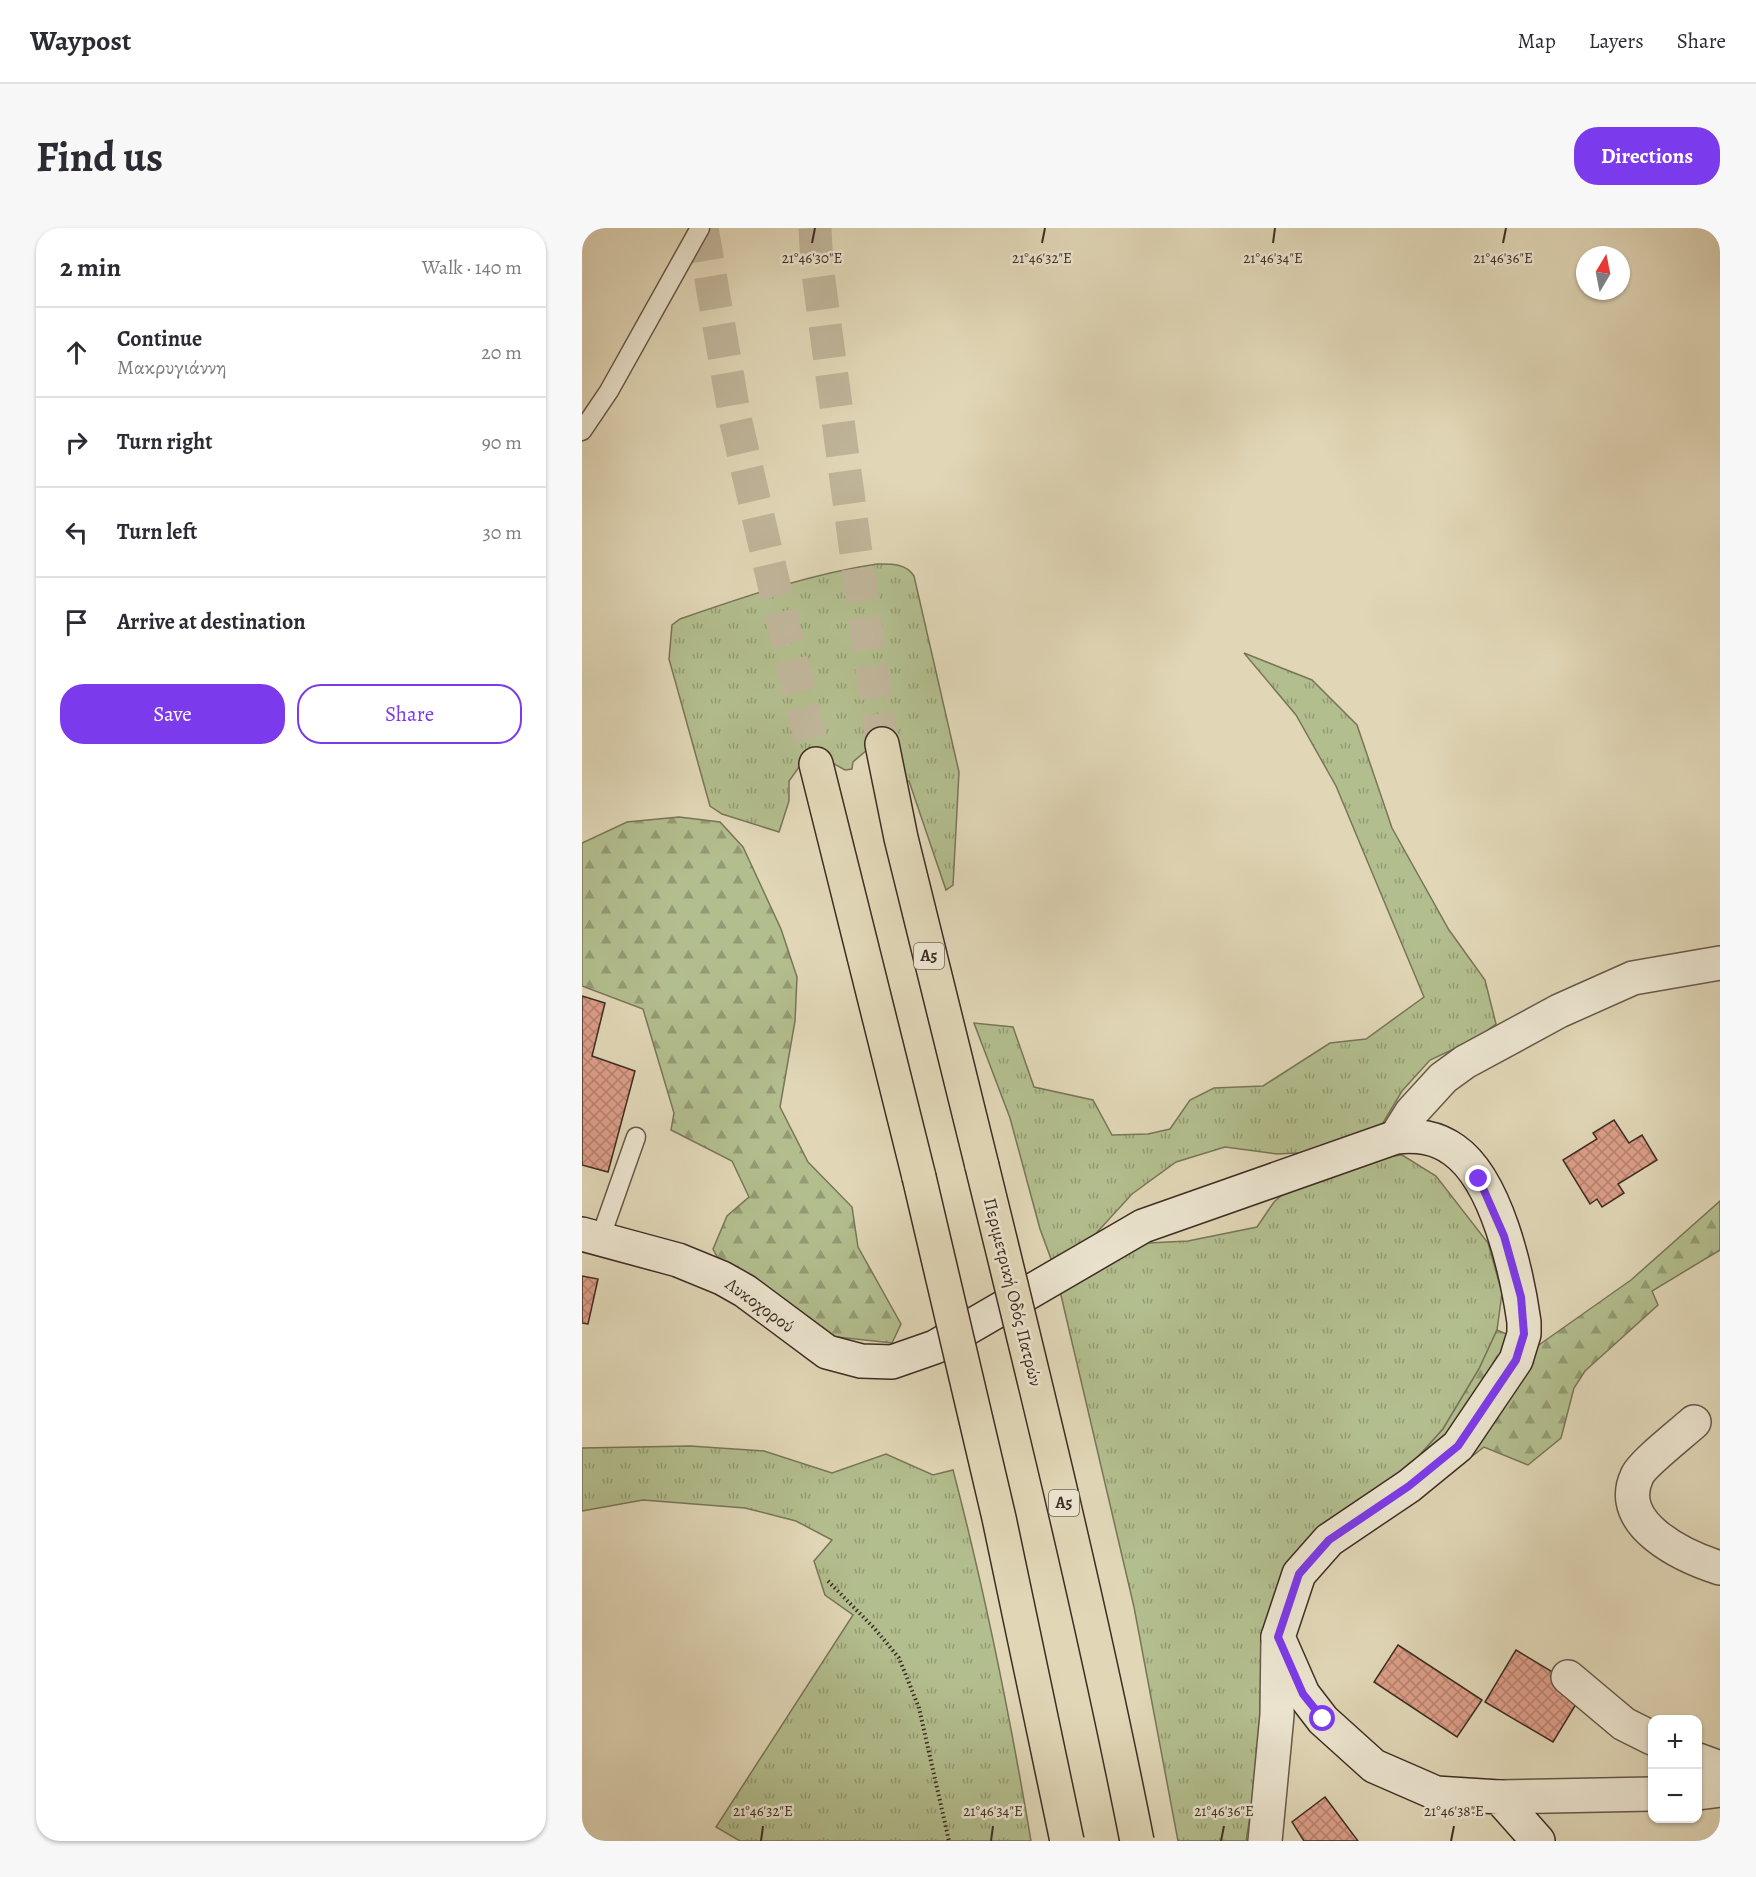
<!DOCTYPE html>
<meta charset="utf-8">
<style>
:root{--surface:#fff;--page:#f7f7f7;--text:#2b2b33;--muted:#7c7c81;--line:#e1e1e2;--accent:#7c3aed}
body{margin:0;font-family:Alegreya,serif;background:var(--page);color:var(--text)}
.controls{position:absolute;right:18px;bottom:18px;display:grid;overflow:hidden;border-radius:12px;box-shadow:0 2px 4px #0004}
.controls button{width:54px;height:54px;display:grid;place-items:center;padding:0;border:0;border-bottom:2px solid var(--line);background:var(--surface);color:var(--text);font:30px sans-serif}
.compass{position:absolute;left:994px;top:18px;width:54px;height:54px;border-radius:50%;background:var(--surface);box-shadow:0 2px 4px #0004;rotate:10deg}
.stop{position:absolute;width:18px;height:18px;margin:-14px;border:4px solid #7c3aed;border-radius:50%;background:#fff}
.stop.end{background:#7c3aed;border-color:#fff;box-shadow:0 2px 6px #0008}
.list{margin:0;padding:0;list-style:none}
h2{display:flex;justify-content:space-between;align-items:center;height:78px;margin:0;padding:0 24px;font-size:26px}
h2 small{font-size:20px;font-weight:400;color:var(--muted)}
.list li{display:grid;grid-template-columns:39px 1fr auto;gap:18px;align-items:center;box-sizing:border-box;height:90px;padding:0 24px;border-top:2px solid var(--line)}
.list b{display:block;font-size:22px;white-space:nowrap}
.list p{margin:0;font-size:20px;white-space:nowrap;color:var(--muted)}
.list em{font-size:20px;font-style:normal;color:var(--muted)}
.actions{display:flex;gap:12px;padding:18px 24px}
.actions a{flex:1;padding:14px 0;border:2px solid var(--accent);border-radius:24px;text-align:center;font-size:21px;color:var(--accent)}
.actions .main{background:var(--accent);color:#fff}
.icon{flex:none;width:33px;height:33px;fill:none;stroke:currentColor;stroke-width:2;stroke-linecap:round;stroke-linejoin:round}
.map{position:relative;flex:none;width:1138px;height:1613px;overflow:hidden;border-radius:24px}
header{display:flex;align-items:center;gap:36px;box-sizing:border-box;height:84px;padding:0 30px;background:var(--surface);border-bottom:2px solid var(--line)}
header strong{font-size:28px}
nav{display:flex;gap:33px;margin-inline-start:auto;font-size:21px}
.intro{display:flex;align-items:center;justify-content:space-between;box-sizing:border-box;height:144px;padding:0 36px}
h1{margin:0;font-size:42px}
.button{padding:15px 27px;border-radius:24px;background:var(--accent);color:#fff;font-size:21px;font-weight:700}
main{display:flex;gap:36px;padding:0 36px}
aside{flex:1;background:var(--surface);border-radius:24px;box-shadow:0 2px 4px #0004}
.map>svg:first-child{display:block}
</style>
<header>
<strong>Waypost</strong>
<nav><a>Map</a><a>Layers</a><a>Share</a></nav>
</header>
<div class="intro"><h1>Find us</h1><a class="button">Directions</a></div>
<main>
<aside>
<h2>2 min<small>Walk · 140 m</small></h2>
<ul class="list">
<li><svg class="icon" aria-label="ahead" viewBox="0 0 24 24"><path d="M12 20V5M6 11l6-6 6 6"/></svg><div><b>Continue</b><p>Μακρυγιάννη</p></div><em>20 m</em></li>
<li><svg class="icon" aria-label="right" viewBox="0 0 24 24"><path d="M7 20v-9h11M14 6l5 5-5 5"/></svg><div><b>Turn right</b></div><em>90 m</em></li>
<li><svg class="icon" aria-label="left" viewBox="0 0 24 24"><path d="M17 20v-9H6M10 6l-5 5 5 5"/></svg><div><b>Turn left</b></div><em>30 m</em></li>
<li><svg class="icon" aria-label="arrive" viewBox="0 0 24 24"><path d="M6 21V4h12l-3 4 3 4H6"/></svg><div><b>Arrive at destination</b></div></li>
</ul>
<div class="actions"><a class="main">Save</a><a>Share</a></div>
</aside>
<div class="map">
<svg width="1138" height="1613" viewBox="0 0 1138 1613">
<defs>
<pattern id="grass-tufts" width="24" height="20" patternUnits="userSpaceOnUse" patternTransform="scale(1.5)"><rect width="24" height="20" fill="#b3be8e"/><path d="M3 7l-1-3M5 7V3M7 7l1-3M15 17l-1-3M17 17v-4M19 17l1-3" fill="none" stroke="#939b74"/></pattern>
<pattern id="forest-firs" width="22" height="20" patternUnits="userSpaceOnUse" patternTransform="scale(1.5)"><rect width="22" height="20" fill="#b3be8e"/><path d="M5 1l3.5 6h-7zM16 11l3.5 6h-7z" fill="#939b74"/></pattern>
<pattern id="building-cross-hatch" width="8" height="8" patternUnits="userSpaceOnUse" patternTransform="scale(1.5)"><rect width="8" height="8" fill="#dd9e88"/><path d="M0 0l8 8M0 8l8-8" fill="none" stroke="#b5816f"/></pattern>
</defs>
<rect width="100%" height="100%" fill="#e1d7b7"/>
<filter id="stains"><feTurbulence type="fractalNoise" baseFrequency=".00333" numOctaves="4"/><feColorMatrix values="0 0 0 0 .2 0 0 0 0 .09 0 0 0 0 .02 0 0 0 .5 -.17"/></filter>
<radialGradient id="worn" r=".72"><stop offset=".6" stop-color="#630" stop-opacity="0"/><stop offset="1" stop-color="#630" stop-opacity=".3"/></radialGradient>
<g fill="url(#grass-tufts)" stroke="#787659" stroke-width="1.5">
<path d="M295 336C309 336 324 335 332 348L377 544 371 657 364 662 327 553 317 554 285 522 271 534 270 541 263 542 245 532 220 535 207 553V573L197 604 140 586 128 578 87 431 90 397 98 391C162 369 228 346 295 336Z"/>
<path d="M662 425 730 452 775 497 810 600 867 702 903 752 914 796 895 810 848 832 820 863 801 895 774 915 735 924 695 926 643 919 594 934 550 966 508 1012 472 1039 458 1001 428 890 392 795 431 799 452 859 511 872 530 907 566 906 588 901 608 872 632 860 681 858 748 815 784 811 842 769 754 558 714 487Z"/>
<path d="M820 927 854 948 906 1015 920 1065 915 1102 897 1141 861 1201 827 1239 767 1285 683 1442 670 1576 664 1613H596L552 1379 478 1063 529 1033 566 1015 606 1013 675 999 692 974 708 960 770 933Z"/>
<path d="M108 1218 182 1223 250 1245 304 1226 351 1247 371 1242C403 1364 428 1488 449 1613H158L134 1599 271 1387 243 1367 232 1333 250 1312 214 1293 163 1280 61 1272 0 1283V1220Z"/>
</g>
<g fill="url(#forest-firs)" stroke="#787659" stroke-width="1.5">
<path d="M97 589 138 594 161 619 199 701 215 749 213 793 198 879 226 934 270 979 276 1019 319 1096 310 1115 228 1106 143 1044 131 1021 145 988 167 969 150 933 89 902 92 885 61 781 0 758V615L45 594Z"/>
<path d="M1138 973V1022L1070 1063 1076 1077 1003 1143 992 1160 979 1210 946 1237 902 1219 829 1276 827 1239 861 1201 897 1141 915 1102 954 1119 1049 1052Z"/>
</g>
<g fill="url(#building-cross-hatch)" stroke="#3e2d24" stroke-width="1.5">
<path d="M0 768 23 775 10 828 53 843 26 944 0 937Z"/>
<path d="M1032 892 1047 915 1060 907 1075 932 1036 956 1042 965 1020 979 1015 971 1008 976 981 932 1015 911 1011 905Z"/>
<path d="M0 1048 16 1051 6 1096 0 1095Z"/>
<path d="M816 1417 900 1472 875 1509 792 1454Z"/>
<path d="M934 1422 1002 1463 971 1514 903 1474Z"/>
<path d="M743 1569 776 1613H722L710 1594Z"/>
</g>
<g fill="none" stroke-linecap="round" stroke-linejoin="round">
<g stroke="#c0b59a" stroke-width="33" stroke-dasharray="33 16" stroke-linecap="butt">
<path d="M120 0 153 190 234 536"/>
<path d="M233 0 235 38 300 516"/>
</g>
<defs>
<g id="lane">
<path d="M0 203 27 163 118 0"/>
<path d="M18 1011 54 909"/>
</g>
<g id="street">
<path d="M814 909 829 885 861 850 883 834 977 783 1051 750 1138 735"/>
<path d="M1112 1194C1100 1205 1060 1236 1055 1248 1032 1297 1103 1329 1138 1340"/>
<path d="M986 1449 1042 1496 1070 1510"/>
<path d="M1116 1532 1138 1540"/>
<path d="M1116 1565 1138 1562"/>
<path d="M917 1569 1070 1566"/>
<path d="M683 1613 695 1487 696 1409"/>
</g>
<path id="secondary" d="M0 1006 96 1032 140 1050 163 1063 245 1124 279 1133 310 1134 353 1119 561 998 814 909C836 907 854 909 872 922 915 952 935 1045 942 1094V1106L934 1132 876 1218 827 1258 747 1312 717 1346 696 1409 721 1466 741 1492 792 1538 854 1565 917 1569 956 1613"/>
<g id="highway">
<path d="M300 516 319 610 400 938"/>
<path d="M234 536 337 949"/>
</g>
</defs>
<use href="#lane" stroke="#675849" stroke-width="21"/>
<use href="#street" stroke="#675849" stroke-width="36"/>
<use href="#secondary" stroke="#3e2d24" stroke-width="36"/>
<use href="#highway" stroke="#3e2d24" stroke-width="36"/>
<path stroke="#3e2d24" stroke-width="4" stroke-dasharray="1.5 3" stroke-linecap="butt" d="M246 1353 293 1401 317 1430 337 1480 367 1613"/>
<use href="#lane" stroke="#ece5d0" stroke-width="18"/>
<use href="#street" stroke="#ece5d0" stroke-width="33"/>
<use href="#secondary" stroke="#ece5d0" stroke-width="33"/>
<use href="#highway" stroke="#e1d7b7" stroke-width="33"/>
<defs>
<g id="highway-bridge">
<path d="M400 938C455 1162 510 1386 555 1613"/>
<path d="M337 949 417 1290 485 1613"/>
</g>
</defs>
<use href="#highway-bridge" stroke="#3e2d24" stroke-width="36" stroke-linecap="butt"/>
<use href="#highway-bridge" stroke="#e1d7b7" stroke-width="33"/>
</g>
<g fill="none" stroke-linecap="round" stroke-linejoin="round">
<path stroke="#7c3aed" stroke-width="8" d="M741 1491 721 1466 696 1409 717 1346 747 1312 827 1258 876 1218 934 1132 942 1106 939 1069 922 1008 897 951"/>
</g>
<path fill="none" stroke="#3e2d24" stroke-width="2" d="M230 15 233 0M460 15 463 0M691 15 693 0M921 15 924 0M179 1613 181 1598M409 1613 411 1598M639 1613 642 1598M869 1613 872 1598"/>
<g text-anchor="middle" dominant-baseline="central" stroke-width="5" stroke-linejoin="round" paint-order="stroke">
<g fill="#ece5d0" stroke="#726458" stroke-width="1.5">
<rect x="332" y="715" width="30" height="26" rx="4.5"/>
<rect x="467" y="1262" width="30" height="26" rx="4.5"/>
</g>
<g font-size="16" font-weight="bold" fill="#3e2d24">
<text x="347" y="728">Α5</text>
<text x="482" y="1275">Α5</text>
</g>
<g font-size="18" fill="#3e2d24" stroke="#ece5d0">
<text transform="translate(431 1064) rotate(76)">Περιμετρική Οδός Πατρών</text>
<text transform="translate(178 1077) rotate(36)">Λυκοχορού</text>
</g>
</g>
<g font-size="15" text-anchor="middle" fill="#3e2d24" stroke="#ece5d0" stroke-width="5" stroke-linejoin="round" paint-order="stroke">
<text x="230" y="35">21°46'30"E</text>
<text x="460" y="35">21°46'32"E</text>
<text x="691" y="35">21°46'34"E</text>
<text x="921" y="35">21°46'36"E</text>
<text x="181" y="1588">21°46'32"E</text>
<text x="411" y="1588">21°46'34"E</text>
<text x="642" y="1588">21°46'36"E</text>
<text x="872" y="1588">21°46'38"E</text>
</g>
<rect width="100%" height="100%" filter="url(#stains)"/>
<rect width="100%" height="100%" fill="url(#worn)"/>
</svg>
<div class="controls">
<button>+</button>
<button>−</button>
</div>
<svg class="compass" viewBox="-18 -18 36 36"><path d="M0-13l5 13h-10z" fill="#e53935"/><path d="M0 13l5-13h-10z" fill="#7c7c81"/></svg>
<div class="stop" style="left:741px;top:1491px"></div>
<div class="stop end" style="left:897px;top:951px"></div>
</div>
</main>
